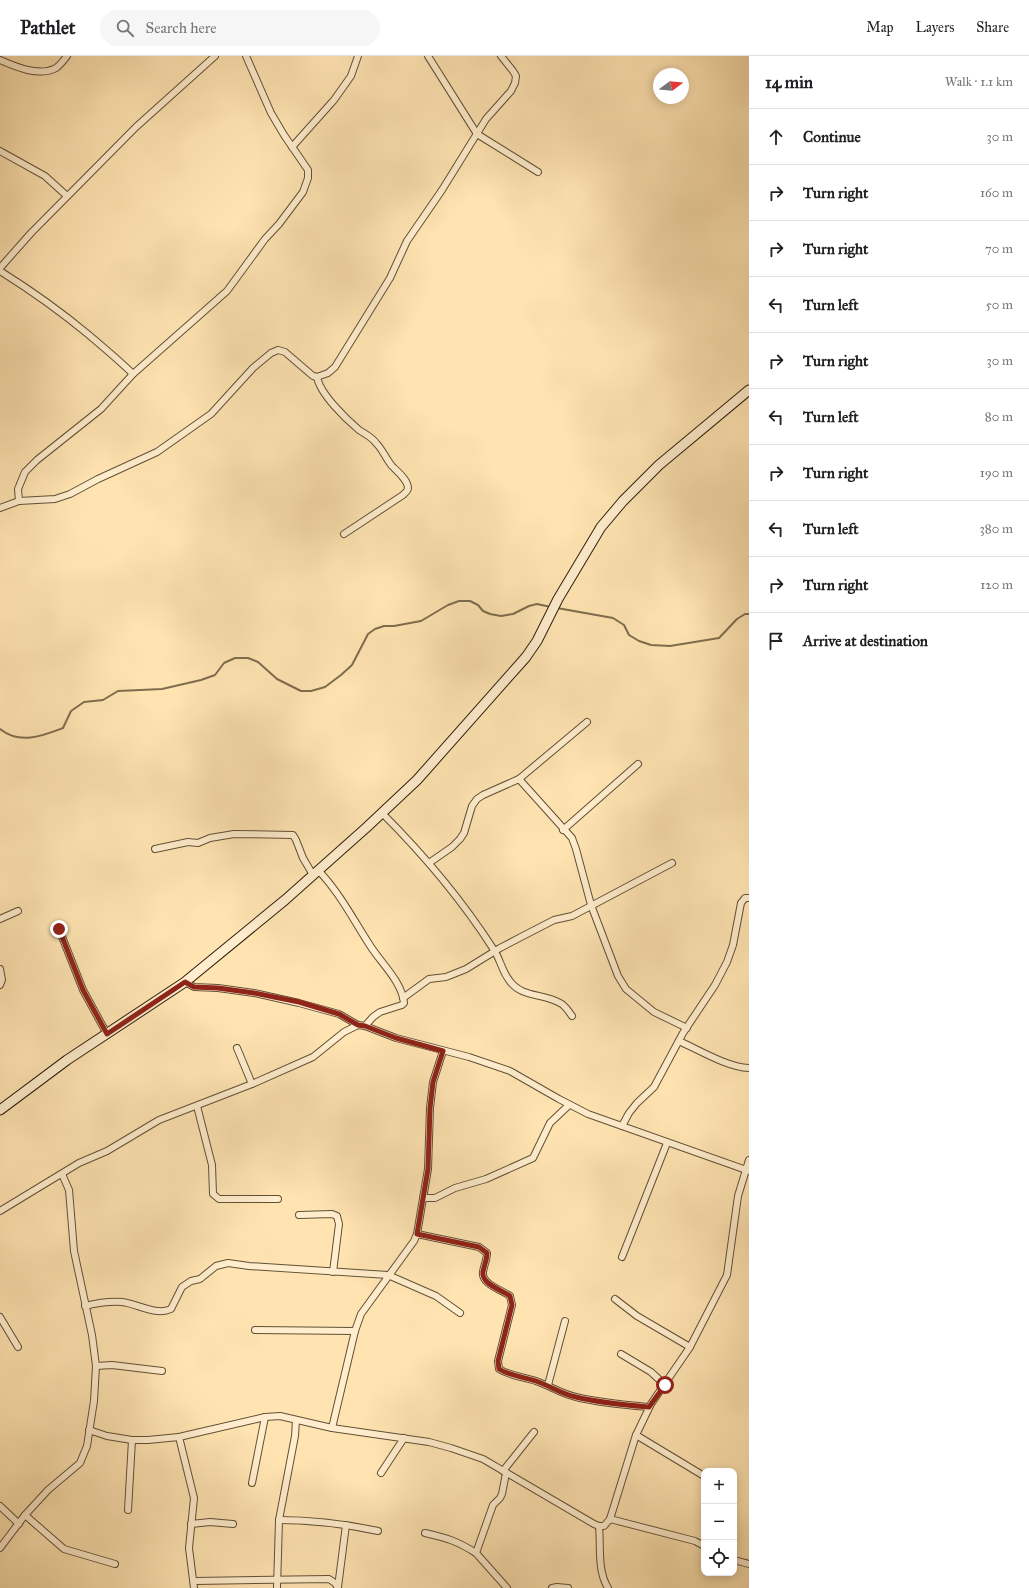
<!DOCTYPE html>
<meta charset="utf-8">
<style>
:root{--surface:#fff;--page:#f6f6f6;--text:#202124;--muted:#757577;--line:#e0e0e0}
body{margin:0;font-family:"IM FELL Great Primer",serif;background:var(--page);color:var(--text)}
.controls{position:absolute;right:12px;bottom:12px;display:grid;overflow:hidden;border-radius:8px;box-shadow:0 2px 10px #0003}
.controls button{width:36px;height:36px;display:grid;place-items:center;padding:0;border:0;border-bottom:1px solid var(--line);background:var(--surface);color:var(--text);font:20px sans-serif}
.compass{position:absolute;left:653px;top:12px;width:36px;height:36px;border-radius:50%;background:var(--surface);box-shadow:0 2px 10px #0003;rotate:74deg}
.stop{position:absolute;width:12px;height:12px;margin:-9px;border:3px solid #8f2418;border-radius:50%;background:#fff}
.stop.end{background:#8f2418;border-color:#fff;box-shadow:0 1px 4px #0008}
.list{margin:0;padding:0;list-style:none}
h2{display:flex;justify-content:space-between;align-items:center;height:52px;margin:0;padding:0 16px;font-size:17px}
h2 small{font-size:13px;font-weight:400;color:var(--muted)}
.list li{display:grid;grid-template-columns:26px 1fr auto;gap:12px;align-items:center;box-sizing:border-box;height:56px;padding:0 16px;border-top:1px solid var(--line)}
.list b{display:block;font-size:15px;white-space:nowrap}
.list em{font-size:13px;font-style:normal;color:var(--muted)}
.icon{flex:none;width:22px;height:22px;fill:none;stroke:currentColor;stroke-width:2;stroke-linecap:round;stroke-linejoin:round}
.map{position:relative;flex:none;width:749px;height:1532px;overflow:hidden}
header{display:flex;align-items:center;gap:24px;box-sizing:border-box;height:56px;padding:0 20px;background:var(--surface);border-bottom:1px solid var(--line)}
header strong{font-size:19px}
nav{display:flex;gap:22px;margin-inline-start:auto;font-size:14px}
.search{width:280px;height:36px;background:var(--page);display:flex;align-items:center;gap:10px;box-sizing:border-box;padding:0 14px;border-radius:22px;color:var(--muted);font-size:15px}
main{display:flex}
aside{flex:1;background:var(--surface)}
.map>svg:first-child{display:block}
</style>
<header>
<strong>Pathlet</strong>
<div class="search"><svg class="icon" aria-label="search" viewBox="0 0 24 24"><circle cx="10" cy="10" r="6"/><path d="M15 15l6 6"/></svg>Search here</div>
<nav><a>Map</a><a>Layers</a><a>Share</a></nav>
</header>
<main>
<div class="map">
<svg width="749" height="1532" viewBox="0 0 749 1532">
<rect width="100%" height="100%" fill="#ffe4b2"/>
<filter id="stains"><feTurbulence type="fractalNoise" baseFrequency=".005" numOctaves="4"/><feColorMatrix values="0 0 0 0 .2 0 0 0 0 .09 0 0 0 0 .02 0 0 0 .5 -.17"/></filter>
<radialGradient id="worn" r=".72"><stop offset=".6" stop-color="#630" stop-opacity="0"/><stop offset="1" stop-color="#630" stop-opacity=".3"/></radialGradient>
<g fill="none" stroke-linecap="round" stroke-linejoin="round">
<g stroke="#7f6d4e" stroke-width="2">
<path d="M557 552 613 562 624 569 629 579 639 585 651 589 670 590 719 582 737 563 745 558H749"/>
<path d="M0 673C20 689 42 680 63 672L71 655 84 646 103 644 118 635 162 633 201 624 215 619 224 607 235 602H248L258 606 277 623 301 635H311L325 631 341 619 352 609 368 578 375 573 384 570H394L421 565 448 549 459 545H470L478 549 483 555 490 558 501 560 513 558 529 550 537 548 551 551"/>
</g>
<defs>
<g id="minor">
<path d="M428 0 477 78 538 116"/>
<path d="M0 4C16 11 39 21 56 12 60 9 64 4 67 0"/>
<path d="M292 91 334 44 351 20 358 0"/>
<path d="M0 95 45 120 67 140"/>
<path d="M0 212 31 177 136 71 215 0"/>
<path d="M0 215C32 235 60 255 89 279 104 292 119 304 133 318"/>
<path d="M317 321C320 338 346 363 359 374 365 378 372 381 376 387 383 394 386 403 392 410 397 415 408 424 408 432 408 435 405 437 403 439L344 478"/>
<path d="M19 445 18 433 25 416 37 404 101 353 133 318 227 235 265 183 279 168 303 136 308 122V114L284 79 271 57 246 0"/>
<path d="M0 452 19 445 55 443 70 438 98 423 157 396 211 358 253 312 271 297 278 294 285 296 313 320 317 321 328 317 335 311 390 222 407 185 442 134 486 63 511 35 515 27 516 20 513 15 501 0"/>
<path d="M519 723 572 782 576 793 591 849 618 920 626 933 654 956 687 972"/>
<path d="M382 757C424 799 462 844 494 894 500 903 502 915 509 924 521 942 543 937 560 947 565 949 569 956 572 960"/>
<path d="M563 774 638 708"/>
<path d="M155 793 188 786 198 787 210 782 234 778 293 779 296 784 303 802 313 819"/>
<path d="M429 807 452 791 460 783 464 777 472 750 477 743 483 739 519 723 587 666"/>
<path d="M318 814C340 837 354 865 371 891 382 908 402 926 404 947L402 949 380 956 373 961 365 970"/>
<path d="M0 863 18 855"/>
<path d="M59 873 83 934 107 978"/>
<path d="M0 913 2 924 0 929"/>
<path d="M185 926 194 931 218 932 254 937 299 947 339 958 358 969"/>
<path d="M403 942 429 923 446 921 466 913 500 892 521 881 554 864 572 860 672 807"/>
<path d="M679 985C699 994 727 1011 749 1012"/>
<path d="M237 992 252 1028"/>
<path d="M197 1050 212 1109 213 1138 219 1143H278"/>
<path d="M622 1070 629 1057 637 1047 654 1031 683 977 715 929 727 906 733 889 741 847 745 842H749"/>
<path d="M423 1142H435L455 1132 486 1123 533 1102 550 1067 569 1049"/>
<path d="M0 1155 79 1107 107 1095 159 1064 252 1028 313 1001 344 976 358 969 365 970 396 982 469 1001 510 1015 559 1043 588 1058 749 1115"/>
<path d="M299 1159 332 1158 337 1160 339 1168 333 1216"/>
<path d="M417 1178 479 1191 487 1197C487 1204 484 1209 483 1216 481 1228 502 1234 510 1240L512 1249 498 1305 499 1313C510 1320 524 1321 536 1325 550 1330 562 1338 576 1341 600 1347 625 1349 649 1351"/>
<path d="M622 1201 667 1087"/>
<path d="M615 1243 637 1260 690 1291"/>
<path d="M85 1250C97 1247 109 1245 122 1246 138 1248 156 1260 171 1253L182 1231 191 1225 200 1223 216 1210 228 1207 249 1210 388 1219 436 1240 460 1257"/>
<path d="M0 1261 18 1291"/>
<path d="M255 1274 355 1275"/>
<path d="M621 1298 651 1316 665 1329"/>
<path d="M96 1310 112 1309 162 1315"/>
<path d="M548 1329 565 1265"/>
<path d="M332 1372 355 1275 361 1258 414 1185 417 1178 428 1113 430 1052 433 1026 443 995"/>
<path d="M89 1374 107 1380 132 1384H148L179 1381 265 1361 280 1360 332 1372 429 1386 451 1392 483 1403 594 1468 599 1470H604L610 1463 636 1379 651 1348 690 1291 727 1219 738 1140 749 1104"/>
<path d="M636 1379 704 1420"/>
<path d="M179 1381 194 1442 189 1492 194 1532"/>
<path d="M503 1415 534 1376"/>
<path d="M381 1417 404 1382"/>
<path d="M506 1417 502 1438 500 1442 493 1449 476 1497 507 1532"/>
<path d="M252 1427 265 1361"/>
<path d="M0 1450 19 1468"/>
<path d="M128 1454 132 1384"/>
<path d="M25 1459 64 1493 115 1508"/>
<path d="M610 1463 695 1485 704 1490"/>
<path d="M279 1464C313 1464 345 1468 378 1475"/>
<path d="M191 1468 210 1466 233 1468"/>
<path d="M599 1470C601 1491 597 1514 608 1532"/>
<path d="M425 1477C447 1482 457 1485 476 1497"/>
<path d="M0 1492 25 1459 48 1434 80 1407 87 1390 94 1345 96 1310 92 1279 74 1195 69 1134 62 1118"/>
<path d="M734 1504 749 1508"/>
<path d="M194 1525 329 1523 335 1527 338 1532"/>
<path d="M338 1531 346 1469"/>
<path d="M277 1532 279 1464 295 1380 296 1364"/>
<path d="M552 1532 557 1531 568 1532"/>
</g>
<path id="secondary" d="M0 1054 67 1004 185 926 285 844 367 771 417 724 526 601 537 585 558 543 601 471 623 445 659 409 749 334"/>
</defs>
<use href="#minor" stroke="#615036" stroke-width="8"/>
<use href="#secondary" stroke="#2c1e0c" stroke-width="11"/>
<use href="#minor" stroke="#ffedcd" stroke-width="6"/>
<use href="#secondary" stroke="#ffedcd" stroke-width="9"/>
</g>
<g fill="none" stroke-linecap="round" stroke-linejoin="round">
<path stroke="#8f2418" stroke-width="5" d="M59 873 83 934 107 978 185 926 194 931 218 932 254 937 299 946 339 958 358 969 365 970 396 982 443 995 433 1026 430 1052 428 1113 417 1178 479 1191 487 1197C487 1204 484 1209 483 1216 481 1228 502 1234 510 1240L512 1249 498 1305 499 1313C510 1320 524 1321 536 1325 550 1330 562 1338 576 1341 600 1347 625 1349 649 1351L665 1329"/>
</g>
<rect width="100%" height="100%" filter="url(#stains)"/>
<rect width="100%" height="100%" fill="url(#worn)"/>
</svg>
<div class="controls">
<button>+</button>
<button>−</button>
<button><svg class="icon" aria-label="locate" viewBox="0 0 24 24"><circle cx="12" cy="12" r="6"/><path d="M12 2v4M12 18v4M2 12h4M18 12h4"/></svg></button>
</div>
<svg class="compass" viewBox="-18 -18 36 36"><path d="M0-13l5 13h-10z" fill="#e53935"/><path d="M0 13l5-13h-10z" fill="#757577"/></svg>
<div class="stop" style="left:665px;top:1329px"></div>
<div class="stop end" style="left:59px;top:873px"></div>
</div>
<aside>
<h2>14 min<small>Walk · 1.1 km</small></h2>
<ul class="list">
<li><svg class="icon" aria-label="ahead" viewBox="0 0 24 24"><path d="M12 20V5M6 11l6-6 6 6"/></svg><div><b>Continue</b></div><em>30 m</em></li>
<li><svg class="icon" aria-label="right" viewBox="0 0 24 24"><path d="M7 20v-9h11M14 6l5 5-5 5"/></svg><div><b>Turn right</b></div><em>160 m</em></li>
<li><svg class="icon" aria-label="right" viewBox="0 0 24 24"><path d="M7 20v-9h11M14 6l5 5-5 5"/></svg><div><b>Turn right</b></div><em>70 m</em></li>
<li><svg class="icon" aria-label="left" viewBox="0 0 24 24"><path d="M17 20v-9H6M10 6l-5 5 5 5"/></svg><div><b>Turn left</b></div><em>50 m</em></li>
<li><svg class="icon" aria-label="right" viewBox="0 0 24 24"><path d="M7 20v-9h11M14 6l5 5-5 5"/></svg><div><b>Turn right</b></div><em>30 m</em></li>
<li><svg class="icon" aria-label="left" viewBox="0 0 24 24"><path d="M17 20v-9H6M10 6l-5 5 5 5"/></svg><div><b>Turn left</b></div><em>80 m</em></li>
<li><svg class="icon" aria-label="right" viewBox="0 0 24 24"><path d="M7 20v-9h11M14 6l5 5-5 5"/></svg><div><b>Turn right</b></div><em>190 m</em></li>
<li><svg class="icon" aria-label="left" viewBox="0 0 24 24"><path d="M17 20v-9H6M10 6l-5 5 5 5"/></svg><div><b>Turn left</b></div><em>380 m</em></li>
<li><svg class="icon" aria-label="right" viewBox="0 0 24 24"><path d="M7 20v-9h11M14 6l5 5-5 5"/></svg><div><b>Turn right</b></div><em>120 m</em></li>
<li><svg class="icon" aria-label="arrive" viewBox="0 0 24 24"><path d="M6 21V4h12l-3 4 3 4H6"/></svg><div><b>Arrive at destination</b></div></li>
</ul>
</aside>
</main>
